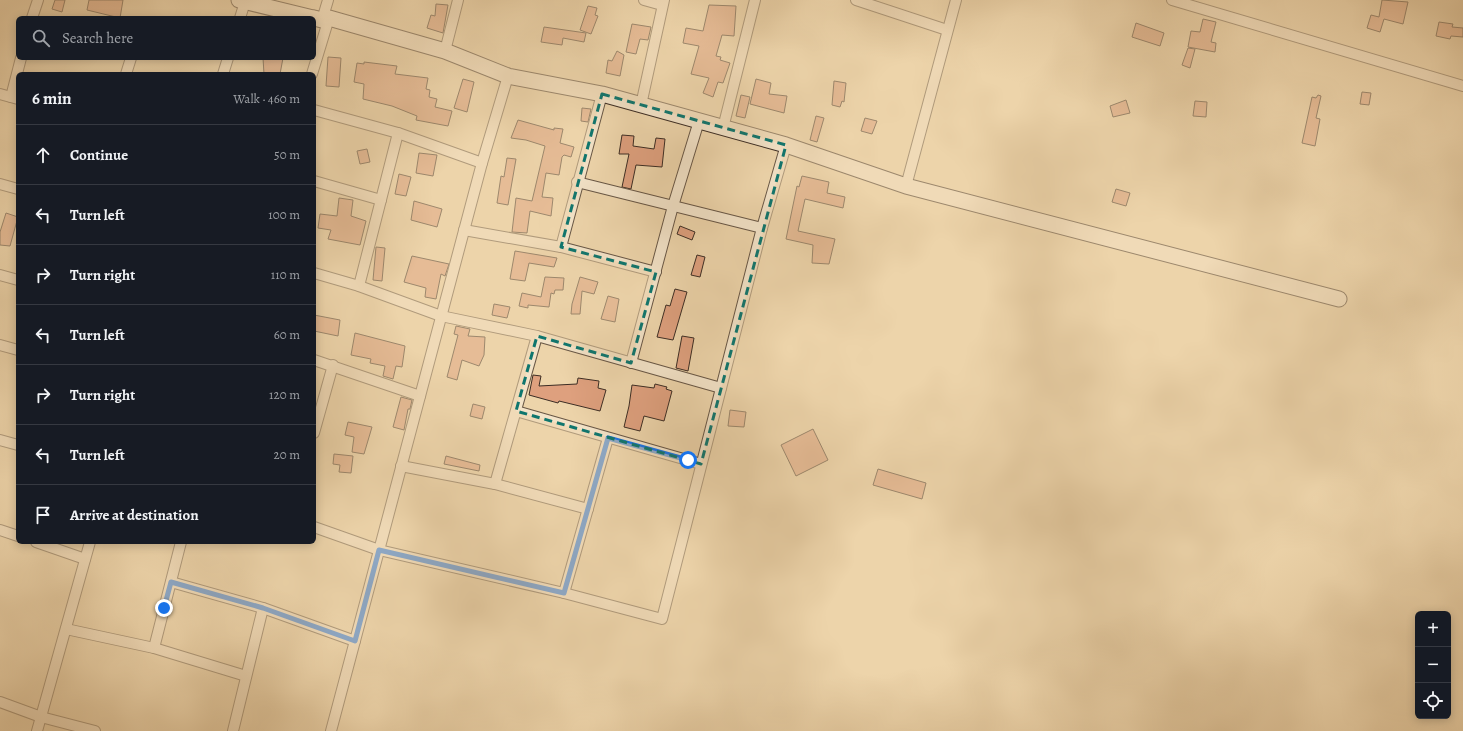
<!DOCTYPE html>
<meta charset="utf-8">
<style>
:root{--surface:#171b24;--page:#20242c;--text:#f1f3f6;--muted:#9ea1a6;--line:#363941}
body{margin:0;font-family:Alegreya,serif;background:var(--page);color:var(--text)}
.controls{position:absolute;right:12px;bottom:12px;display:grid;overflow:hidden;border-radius:6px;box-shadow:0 2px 10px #0003}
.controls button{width:36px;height:36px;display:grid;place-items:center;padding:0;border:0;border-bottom:1px solid var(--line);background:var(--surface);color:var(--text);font:20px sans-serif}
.stop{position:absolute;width:12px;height:12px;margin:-9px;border:3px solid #1a73e8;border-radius:50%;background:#fff}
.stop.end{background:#1a73e8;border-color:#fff;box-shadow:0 1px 4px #0008}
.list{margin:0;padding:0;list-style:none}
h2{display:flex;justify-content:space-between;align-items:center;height:52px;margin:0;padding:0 16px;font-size:17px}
h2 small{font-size:13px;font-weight:400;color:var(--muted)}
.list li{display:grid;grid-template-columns:26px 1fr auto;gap:12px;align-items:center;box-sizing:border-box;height:60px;padding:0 16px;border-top:1px solid var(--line)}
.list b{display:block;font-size:15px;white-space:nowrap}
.list em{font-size:13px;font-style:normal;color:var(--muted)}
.icon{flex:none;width:22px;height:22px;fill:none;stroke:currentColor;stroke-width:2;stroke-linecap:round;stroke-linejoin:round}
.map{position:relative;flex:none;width:1463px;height:731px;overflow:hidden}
.search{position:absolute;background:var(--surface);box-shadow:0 2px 10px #0003;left:16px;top:16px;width:300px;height:44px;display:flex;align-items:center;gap:10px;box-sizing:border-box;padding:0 14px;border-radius:6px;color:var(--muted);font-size:15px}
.panel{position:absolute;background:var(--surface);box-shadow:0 2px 10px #0003;left:16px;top:72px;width:300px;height:472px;border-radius:6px}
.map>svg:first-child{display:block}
</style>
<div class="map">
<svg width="1463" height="731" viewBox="0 0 1463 731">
<rect width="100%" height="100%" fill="#edd4aa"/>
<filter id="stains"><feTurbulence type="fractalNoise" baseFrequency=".005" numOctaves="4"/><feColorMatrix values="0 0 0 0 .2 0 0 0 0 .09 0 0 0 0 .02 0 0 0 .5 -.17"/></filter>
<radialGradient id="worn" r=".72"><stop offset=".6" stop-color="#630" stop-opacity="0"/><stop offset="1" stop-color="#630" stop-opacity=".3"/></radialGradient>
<g fill="#dea07e" stroke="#3c2d24">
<path d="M55 0H65L62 12 52 9Z"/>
<path d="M89 0H123L120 18 87 10Z"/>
<path d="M1382 0 1408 2 1403 24 1384 19 1380 32 1367 28 1371 15 1379 17Z"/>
<path d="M436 4 448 5 443 33 427 28 431 15 435 16Z"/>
<path d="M709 5 736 6 734 36 722 35 716 56 721 57 720 60 730 63 723 83 718 82 713 97 703 93 709 78 691 74 699 46 683 43 686 28 703 31Z"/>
<path d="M588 6 597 8 595 15 598 16 591 34 580 30Z"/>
<path d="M1203 19 1216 22 1211 42 1216 43 1215 52 1188 47 1191 31 1200 32Z"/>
<path d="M1439 22 1453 24 1452 27 1463 28V37L1451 36 1450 39 1436 36Z"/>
<path d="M1136 23 1164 33 1160 46 1132 37Z"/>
<path d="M632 24 651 27 648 40 640 39 636 54 626 52Z"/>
<path d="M544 27 586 33 584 42 563 38 562 45 541 42Z"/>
<path d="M1188 48 1195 49 1190 68 1182 65Z"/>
<path d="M617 51 624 55 620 76 606 73 608 60 612 61Z"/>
<path d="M328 57 341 58 339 87 326 86Z"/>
<path d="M263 58H283L280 74H264Z"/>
<path d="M364 62 397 66 395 74 428 78 426 89 430 90 429 97 437 99 435 107 452 111 448 126 416 120 417 116 392 106 363 99 364 84 354 82 357 63 364 64Z"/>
<path d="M463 79 474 82 467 112 454 108Z"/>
<path d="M756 79 771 83 769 94 787 96 784 113 750 104Z"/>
<path d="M834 81 846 83 844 102 842 101 840 107 832 105Z"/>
<path d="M1362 92 1371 93 1369 105 1360 104Z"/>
<path d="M741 95 750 97 745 118 736 116Z"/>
<path d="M1318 95 1321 96 1316 118 1320 119 1315 146 1302 143 1312 97 1316 98Z"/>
<path d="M1126 100 1130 113 1113 117 1110 106Z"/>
<path d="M1195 101 1207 102 1206 117 1193 116Z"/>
<path d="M582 108 591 109 588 122 581 121Z"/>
<path d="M816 116 824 118 817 142 810 140Z"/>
<path d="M865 118 877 121 872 134 861 131Z"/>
<path d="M518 120 554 130V128L563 129 560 143 574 147 571 157 564 155 562 157 559 175 546 173 542 197 553 198 551 216 530 211 527 233 512 232 516 198 532 201 545 146 526 140 511 138Z"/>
<path d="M622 135 634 136 633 146 654 149 656 138 665 139 662 167 636 165 631 189 622 187 629 154H619Z"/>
<path d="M367 149 370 162 360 164 357 151Z"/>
<path d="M419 153 437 155 433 176 416 173Z"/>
<path d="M507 158 516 159 508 205 497 203 501 176 504 177Z"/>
<path d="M399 174 411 177 406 196 395 194Z"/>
<path d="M802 176 829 182 827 193 845 197 843 208 805 199 798 231 835 239 829 264 812 263 813 245 786 239 797 186 799 187Z"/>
<path d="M1116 189 1130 193 1126 206 1112 202Z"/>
<path d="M339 198 353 200 351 216 366 221 360 245 328 239 331 230 318 228 320 214 337 216Z"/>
<path d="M414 201 442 209 437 227 411 220Z"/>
<path d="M6 213 18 217 10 246 0 245V232Z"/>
<path d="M680 226 695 232 692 240 677 234Z"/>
<path d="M376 247 385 248 382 281 373 280Z"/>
<path d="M515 251 557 258 554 267 529 263 525 281 510 279Z"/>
<path d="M697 255 705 257 700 277 691 275Z"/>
<path d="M412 256 449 264 445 276 441 274 436 299 425 297 426 288 404 282Z"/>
<path d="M545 277 564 278 563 290H555L554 294 551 293 549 307 528 305V308L519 306 522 293 541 297Z"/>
<path d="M580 277 598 282 594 294 582 291 580 314H571L572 304Z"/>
<path d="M675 289 687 292 673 340 657 337 666 305 670 306Z"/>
<path d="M608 296 619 299 615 322 601 319Z"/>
<path d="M494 304 510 307 507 318 492 315Z"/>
<path d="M314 315 340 320 338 336 314 331Z"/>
<path d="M456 326 470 329 468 336 485 337 484 355 479 366 462 360 457 380 447 377 458 335 454 334Z"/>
<path d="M355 333 405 346 402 367 396 366 393 379 383 376 385 366 370 363 371 359 351 355Z"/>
<path d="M682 336 694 338 688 371 676 368Z"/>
<path d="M533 375 541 376 539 386 577 384 578 378 599 381 598 388 606 390 600 411 559 401 558 403 529 395Z"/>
<path d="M655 384 667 387 666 389 672 391 664 421 644 416 640 431 624 427 629 406 632 385 654 388Z"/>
<path d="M401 397 412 400 410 409H408L404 430 393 427Z"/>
<path d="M473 404 485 407 482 419 470 416Z"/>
<path d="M730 410 746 412 744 427 728 426Z"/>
<path d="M348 422 372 427 364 454 352 452 354 437 345 435Z"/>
<path d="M813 429 828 460 796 476 781 445Z"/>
<path d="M334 454 353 456 351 473 339 472 340 465 333 464Z"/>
<path d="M446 456 480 465 479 471 444 464Z"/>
<path d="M878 469 926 483 922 499 873 485Z"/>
</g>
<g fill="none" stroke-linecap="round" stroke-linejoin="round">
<defs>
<g id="street">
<path d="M644 0 662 5"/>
<path d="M856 0 947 30"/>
<path d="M1172 0 1463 86"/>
<path d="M32 18 38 0"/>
<path d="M240 18 245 2"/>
<path d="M322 20 328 0"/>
<path d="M445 51 458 0"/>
<path d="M126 74 131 58"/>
<path d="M223 74 228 58"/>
<path d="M312 74 329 18"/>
<path d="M0 94 18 99"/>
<path d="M11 97 21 58"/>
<path d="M641 105 664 0"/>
<path d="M314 110 398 133 482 163"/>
<path d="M723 128 755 0"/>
<path d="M314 181 381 200"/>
<path d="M577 182 762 228"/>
<path d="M0 184 18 189"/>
<path d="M906 186 956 0"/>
<path d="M464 230 561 247 656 272"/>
<path d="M561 247 602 94"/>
<path d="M314 273 359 286 441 316 537 336 721 388"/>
<path d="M0 275 18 280"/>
<path d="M359 286 398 133"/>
<path d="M0 345 18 350"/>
<path d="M314 360 420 396"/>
<path d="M631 363 673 206 699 121"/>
<path d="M516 411 701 464"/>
<path d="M314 433 333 365"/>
<path d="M0 440 18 445"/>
<path d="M401 466 495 484 588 509"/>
<path d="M495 484 537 336"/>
<path d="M314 527 379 550 564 593 662 619 762 228 786 145"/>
<path d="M0 530 18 536"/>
<path d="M36 542 85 559"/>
<path d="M171 582 263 608 355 641"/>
<path d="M564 593 608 438"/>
<path d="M66 629 154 648 246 676"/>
<path d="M154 648 181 542"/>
<path d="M0 702 41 717 95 731"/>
<path d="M37 731 90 542"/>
<path d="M233 731 263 608"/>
<path d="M331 731 482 163 508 76"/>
</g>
<g id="secondary">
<path d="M239 0 313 18"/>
<path d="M314 18 322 20 329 18 445 51 508 76 602 94 786 145 906 186 1339 299"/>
</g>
</defs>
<use href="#street" stroke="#685746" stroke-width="12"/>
<use href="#secondary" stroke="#3c2d24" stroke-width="17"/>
<use href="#street" stroke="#f3e3c8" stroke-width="10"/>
<use href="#secondary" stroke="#f3e3c8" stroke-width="15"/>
</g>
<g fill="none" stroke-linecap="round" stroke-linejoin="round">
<path stroke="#1a73e8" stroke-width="5" d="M164 608 171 582 263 608 355 641 379 550 564 593 608 438 688 460"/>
</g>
<path d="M0 0H1463V731H0ZM602 94 786 145 701 464 516 411 537 336 631 363 656 272 561 247Z" fill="#edd4aa" fill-opacity=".55" fill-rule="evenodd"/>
<path fill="none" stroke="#0f766e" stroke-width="3" stroke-dasharray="8 5" stroke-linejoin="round" d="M602 94 786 145 701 464 516 411 537 336 631 363 656 272 561 247Z"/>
<rect width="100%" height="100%" filter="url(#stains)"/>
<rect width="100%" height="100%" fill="url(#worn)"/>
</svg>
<div class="controls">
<button>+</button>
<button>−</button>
<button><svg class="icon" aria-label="locate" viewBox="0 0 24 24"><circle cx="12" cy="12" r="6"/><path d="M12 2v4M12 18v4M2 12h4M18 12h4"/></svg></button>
</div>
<div class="stop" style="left:688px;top:460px"></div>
<div class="stop end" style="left:164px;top:608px"></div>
<div class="search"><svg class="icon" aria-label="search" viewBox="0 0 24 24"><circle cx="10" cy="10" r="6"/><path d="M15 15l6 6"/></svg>Search here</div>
<section class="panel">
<h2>6 min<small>Walk · 460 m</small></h2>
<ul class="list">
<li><svg class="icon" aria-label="ahead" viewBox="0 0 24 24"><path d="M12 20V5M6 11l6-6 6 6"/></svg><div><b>Continue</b></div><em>50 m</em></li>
<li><svg class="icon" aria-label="left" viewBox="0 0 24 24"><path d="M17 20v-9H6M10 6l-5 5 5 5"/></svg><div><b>Turn left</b></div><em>100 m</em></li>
<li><svg class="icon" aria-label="right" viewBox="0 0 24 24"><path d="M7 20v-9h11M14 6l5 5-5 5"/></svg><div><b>Turn right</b></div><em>110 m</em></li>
<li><svg class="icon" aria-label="left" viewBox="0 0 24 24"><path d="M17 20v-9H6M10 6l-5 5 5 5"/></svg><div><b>Turn left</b></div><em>60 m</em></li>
<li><svg class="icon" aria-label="right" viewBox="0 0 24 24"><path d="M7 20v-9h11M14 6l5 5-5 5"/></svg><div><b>Turn right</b></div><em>120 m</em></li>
<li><svg class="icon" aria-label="left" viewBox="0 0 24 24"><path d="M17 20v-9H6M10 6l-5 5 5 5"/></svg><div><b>Turn left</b></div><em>20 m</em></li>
<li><svg class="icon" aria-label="arrive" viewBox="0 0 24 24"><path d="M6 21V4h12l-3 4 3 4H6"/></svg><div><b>Arrive at destination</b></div></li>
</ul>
</section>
</div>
